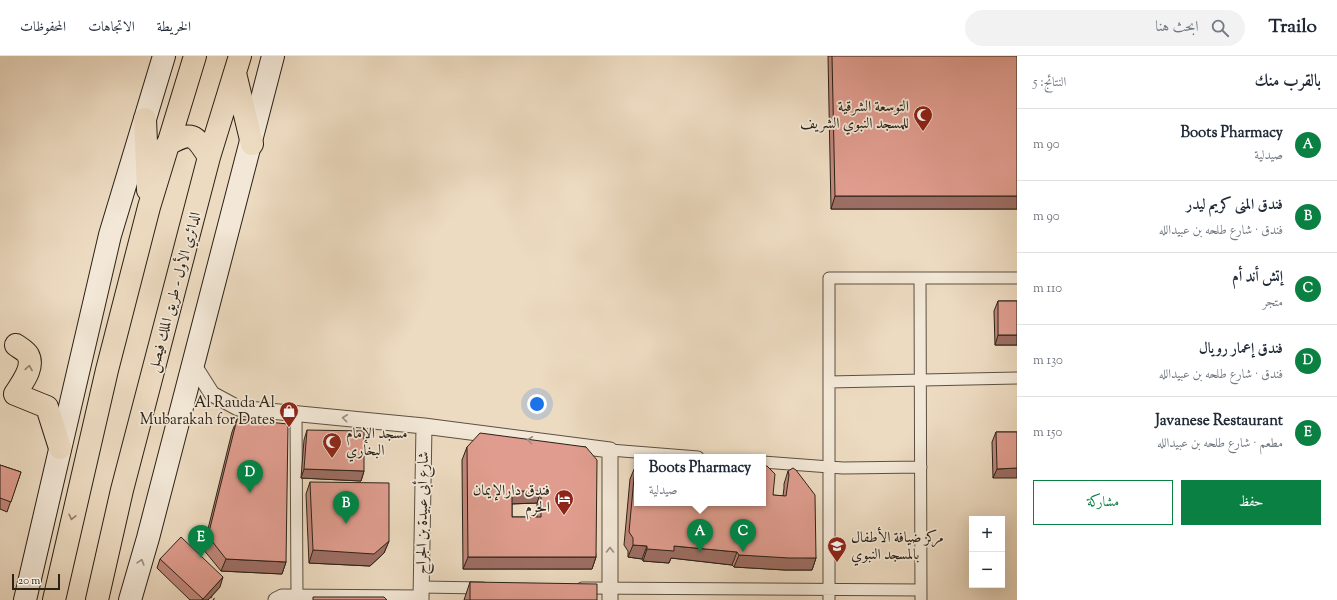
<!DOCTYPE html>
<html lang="ar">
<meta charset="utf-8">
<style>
:root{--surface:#fff;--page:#f2f2f3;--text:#1f2937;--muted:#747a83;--line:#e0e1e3;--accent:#0b8043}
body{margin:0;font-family:"Sorts Mill Goudy",Amiri,serif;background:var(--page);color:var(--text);direction:rtl}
.controls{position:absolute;right:12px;bottom:12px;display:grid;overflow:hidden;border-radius:0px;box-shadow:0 4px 16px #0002}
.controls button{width:36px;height:36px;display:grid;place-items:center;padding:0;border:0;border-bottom:1px solid var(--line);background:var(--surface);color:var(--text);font:20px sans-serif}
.scale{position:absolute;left:12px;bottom:10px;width:48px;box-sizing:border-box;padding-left:4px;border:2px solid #2a2117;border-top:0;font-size:11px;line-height:14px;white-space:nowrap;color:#2a2117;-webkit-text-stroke:3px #f3e8d7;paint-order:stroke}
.you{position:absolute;left:537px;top:348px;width:14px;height:14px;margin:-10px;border:3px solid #fff;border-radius:50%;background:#1a73e8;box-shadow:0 0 0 6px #1a73e833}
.badge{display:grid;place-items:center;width:26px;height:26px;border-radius:50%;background:var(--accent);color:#fff;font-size:13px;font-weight:700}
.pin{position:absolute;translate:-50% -33px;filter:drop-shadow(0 1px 2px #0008)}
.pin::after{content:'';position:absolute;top:21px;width:14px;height:12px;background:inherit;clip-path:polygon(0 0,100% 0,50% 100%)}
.popup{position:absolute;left:634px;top:398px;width:132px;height:52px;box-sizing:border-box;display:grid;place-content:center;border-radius:0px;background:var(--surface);filter:drop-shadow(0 1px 3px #0005);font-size:13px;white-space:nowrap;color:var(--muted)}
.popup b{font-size:15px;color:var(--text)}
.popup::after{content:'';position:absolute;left:50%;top:100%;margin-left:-8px;border:8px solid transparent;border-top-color:var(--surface)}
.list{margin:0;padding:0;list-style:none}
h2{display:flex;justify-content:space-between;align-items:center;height:52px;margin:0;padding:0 16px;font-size:17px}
h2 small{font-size:13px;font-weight:400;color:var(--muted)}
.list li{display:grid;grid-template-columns:26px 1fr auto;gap:12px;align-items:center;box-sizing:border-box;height:72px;padding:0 16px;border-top:1px solid var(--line)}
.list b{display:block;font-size:15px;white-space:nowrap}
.list p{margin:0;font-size:13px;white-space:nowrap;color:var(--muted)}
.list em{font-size:13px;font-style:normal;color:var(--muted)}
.actions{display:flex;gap:8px;padding:12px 16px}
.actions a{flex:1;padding:9px 0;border:1px solid var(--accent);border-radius:0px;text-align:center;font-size:14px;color:var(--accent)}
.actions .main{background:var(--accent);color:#fff}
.icon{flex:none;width:22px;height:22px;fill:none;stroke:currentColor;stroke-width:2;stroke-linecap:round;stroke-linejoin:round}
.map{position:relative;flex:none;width:1017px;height:544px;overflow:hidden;direction:ltr}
header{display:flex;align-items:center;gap:24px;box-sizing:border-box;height:56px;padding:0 20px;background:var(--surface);border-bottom:1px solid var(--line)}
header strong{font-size:19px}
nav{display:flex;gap:22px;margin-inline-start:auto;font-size:14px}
.search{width:280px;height:36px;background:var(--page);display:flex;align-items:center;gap:10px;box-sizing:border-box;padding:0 14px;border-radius:22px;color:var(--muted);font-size:15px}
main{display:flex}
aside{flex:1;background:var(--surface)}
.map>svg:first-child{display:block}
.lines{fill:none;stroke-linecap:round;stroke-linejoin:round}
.pedestrian-casing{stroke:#5b5042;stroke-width:13}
.minor-casing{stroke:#5b5042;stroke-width:17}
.secondary-casing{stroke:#2a2117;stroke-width:24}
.primary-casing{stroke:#2a2117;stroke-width:24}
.trunk-casing{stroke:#2a2117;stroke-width:24}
.path{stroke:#2a2117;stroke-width:2.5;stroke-dasharray:1 2;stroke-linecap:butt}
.pedestrian{stroke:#f3e8d7;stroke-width:11}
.minor{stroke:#f3e8d7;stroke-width:15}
.secondary{stroke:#f3e8d7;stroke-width:22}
.primary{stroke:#eddbc1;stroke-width:22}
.trunk{stroke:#eddbc1;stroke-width:22}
.wall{fill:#c1877b;stroke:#2a2117;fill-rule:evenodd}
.shaded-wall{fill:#9d6e64;stroke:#2a2117}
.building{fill:#e09d8f;stroke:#2a2117;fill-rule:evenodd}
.oneway{stroke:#8c7e6c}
.oneway2{stroke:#998e81}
.labels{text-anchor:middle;stroke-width:3.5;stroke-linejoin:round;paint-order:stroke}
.poi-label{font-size:15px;fill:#2a2117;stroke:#f3e8d7;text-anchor:end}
.street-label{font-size:15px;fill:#2a2117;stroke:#f3e8d7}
</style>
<header>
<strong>Trailo</strong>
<div class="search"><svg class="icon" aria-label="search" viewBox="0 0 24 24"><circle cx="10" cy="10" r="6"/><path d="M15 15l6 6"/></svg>ابحث هنا</div>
<nav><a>الخريطة</a><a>الاتجاهات</a><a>المحفوظات</a></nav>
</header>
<main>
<aside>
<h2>بالقرب منك<small>النتائج: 5</small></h2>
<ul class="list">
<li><span class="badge">A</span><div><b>Boots Pharmacy</b><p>صيدلية</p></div><em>90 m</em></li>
<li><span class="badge">B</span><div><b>فندق المنى كريم ليدر</b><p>فندق · شارع طلحه بن عبيدالله</p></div><em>90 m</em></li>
<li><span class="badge">C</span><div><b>إتش أند أم</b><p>متجر</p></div><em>110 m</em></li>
<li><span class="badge">D</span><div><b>فندق إعمار رويال</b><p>فندق · شارع طلحه بن عبيدالله</p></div><em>130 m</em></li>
<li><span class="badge">E</span><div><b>Javanese Restaurant</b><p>مطعم · شارع طلحه بن عبيدالله</p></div><em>150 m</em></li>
</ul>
<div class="actions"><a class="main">حفظ</a><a>مشاركة</a></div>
</aside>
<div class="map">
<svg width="1017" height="544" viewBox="0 0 1017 544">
<rect width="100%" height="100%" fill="#eddbc1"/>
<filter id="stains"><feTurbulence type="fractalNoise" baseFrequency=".005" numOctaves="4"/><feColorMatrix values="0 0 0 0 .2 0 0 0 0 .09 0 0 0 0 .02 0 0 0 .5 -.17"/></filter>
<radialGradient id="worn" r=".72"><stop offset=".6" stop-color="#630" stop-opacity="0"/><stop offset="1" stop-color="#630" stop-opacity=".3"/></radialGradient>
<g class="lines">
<defs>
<path id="pedestrian" d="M 920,222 L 921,544
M 829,326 L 1017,322
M 296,357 L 297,541
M 610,394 L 698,401
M 763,406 L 843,412 L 921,411
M 421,531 L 483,532
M 582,532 L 921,534
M 829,544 L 829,222 L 1017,222"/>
<path id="minor" d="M 193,308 L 212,338 L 238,352 L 424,370 L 610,394 L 610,544
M 276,544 L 282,541 L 421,542
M 421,544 L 424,370"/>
<path id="secondary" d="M 25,544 L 110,179 L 164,0
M 130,544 L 148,482 L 273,0"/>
<path id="primary" d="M 16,289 C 20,292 26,295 28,299 C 35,312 21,328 15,338 L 47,351 L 60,392"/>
<path id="trunk" d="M 235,17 L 252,88
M 145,63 L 148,134
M 167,89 C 192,74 195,79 209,101
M 54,544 L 107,314 L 149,151 L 195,0
M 97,544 L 122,434 L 209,101 L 240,0"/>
</defs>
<use href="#pedestrian" class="pedestrian-casing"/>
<use href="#minor" class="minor-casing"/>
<use href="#secondary" class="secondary-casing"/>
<use href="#primary" class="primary-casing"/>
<use href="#trunk" class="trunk-casing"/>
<path class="path" d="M 211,541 L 215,544"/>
<use href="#pedestrian" class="pedestrian"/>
<use href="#minor" class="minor"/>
<use href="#secondary" class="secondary"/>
<use href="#primary" class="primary"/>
<use href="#trunk" class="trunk"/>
</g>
<path class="wall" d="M 828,0 L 1017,0 L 1017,153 L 831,153 Z
M 998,245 L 1017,245 L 1017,289 L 995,289 L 994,255 Z
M 237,363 L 286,506 L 282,518 L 221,515 L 203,493 L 232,376 Z
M 307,374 L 364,415 L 361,425 L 301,422 L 304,384 Z
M 996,376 L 1017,376 L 993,422 L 992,386 Z
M 467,391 L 586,391 L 596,501 L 592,513 L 463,513 L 462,404 ZM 537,447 L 537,461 L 512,461 L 512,448 Z
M 0,409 L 21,416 L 7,456 L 0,453 Z
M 635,411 L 773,439 L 783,440 L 784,432 L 784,428 L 788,415 L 816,502 L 812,514 L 785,514 L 734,511 L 732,509 L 671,502 L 669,507 L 643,505 L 642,503 L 628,501 L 628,495 L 624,489 L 630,423 Z
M 310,426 L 389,485 L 384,497 L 370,510 L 309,507 L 306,438 Z
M 160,503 L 220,531 L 208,544 L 190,544 L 157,512 Z
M 470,526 L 597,544 L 464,544 Z"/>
<path class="shaded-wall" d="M 835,140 L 1017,140 L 1017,153 L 831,153 Z
M 998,279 L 1017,279 L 1017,289 L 995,289 Z
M 1017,412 L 1017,422 L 993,422 L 997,413 Z
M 304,413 L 364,415 L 361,425 L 301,422 Z
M 512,435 L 541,435 L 537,447 L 507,448 Z
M 389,485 L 384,497 L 370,510 L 309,507 L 313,494 Z
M 633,489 L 647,490 L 642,503 L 628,501 Z
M 674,490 L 737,496 L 732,509 L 671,502 L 669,507 L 643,505 L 647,493 Z
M 739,499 L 816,502 L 812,514 L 785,514 L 734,511 Z
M 468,501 L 596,501 L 592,513 L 463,513 Z
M 226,503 L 286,506 L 282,518 L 221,515 Z
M 223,521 L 220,531 L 208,544 L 202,544 Z"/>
<path class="building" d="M 832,0 L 1017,0 L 1017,140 L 835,140 Z
M 998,245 L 1017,245 L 1017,279 L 998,279 Z
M 237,363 L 288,368 L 286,506 L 226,503 L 208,480 Z
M 307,374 L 364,375 L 364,415 L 304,413 Z
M 996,376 L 1017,376 L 1017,412 L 997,413 Z
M 480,377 L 586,391 L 597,404 L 596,501 L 468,501 L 467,391 ZM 512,435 L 541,435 L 541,461 L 512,461 Z
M 0,409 L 21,416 L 11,446 L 0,442 Z
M 637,409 L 637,447 L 763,447 L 763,410 L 767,410 L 775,418 L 773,439 L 786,440 L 789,419 L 788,415 L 793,412 L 796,414 L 815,439 L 816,502 L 789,502 L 739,499 L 737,496 L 674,490 L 674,495 L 647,493 L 647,490 L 633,489 L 633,482 L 629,476 L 635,411 Z
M 310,426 L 389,427 L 389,485 L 374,498 L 313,494 Z
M 181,481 L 223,521 L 203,543 L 160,503 Z
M 470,526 L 597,528 L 597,544 L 470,544 Z
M 313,541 L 384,541 L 387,544 L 313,544 Z"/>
<defs><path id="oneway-chevron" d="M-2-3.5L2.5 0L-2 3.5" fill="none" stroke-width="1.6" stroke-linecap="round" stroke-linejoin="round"/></defs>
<g class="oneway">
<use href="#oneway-chevron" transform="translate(29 312) rotate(-81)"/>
<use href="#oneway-chevron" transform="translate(72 461) rotate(103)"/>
</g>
<g class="oneway2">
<use href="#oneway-chevron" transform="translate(345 362) rotate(-174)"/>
<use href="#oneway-chevron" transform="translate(530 384) rotate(-173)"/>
<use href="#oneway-chevron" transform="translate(610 494) rotate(-90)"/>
<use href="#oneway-chevron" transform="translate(141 506) rotate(-74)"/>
</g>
<defs>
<symbol id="mosque-pin" viewBox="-11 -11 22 30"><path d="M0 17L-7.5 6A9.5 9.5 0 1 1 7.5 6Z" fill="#8f2418" stroke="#f3e8d7"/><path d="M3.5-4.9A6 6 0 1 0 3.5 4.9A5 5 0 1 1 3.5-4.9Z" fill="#fff"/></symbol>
<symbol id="shop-pin" viewBox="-11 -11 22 30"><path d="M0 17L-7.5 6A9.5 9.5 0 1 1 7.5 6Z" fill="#8f2418" stroke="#f3e8d7"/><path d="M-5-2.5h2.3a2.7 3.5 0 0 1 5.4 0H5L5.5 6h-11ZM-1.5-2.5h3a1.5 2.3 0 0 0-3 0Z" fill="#fff"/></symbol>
<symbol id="hotel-pin" viewBox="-11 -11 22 30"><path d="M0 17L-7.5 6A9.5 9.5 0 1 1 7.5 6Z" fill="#8f2418" stroke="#f3e8d7"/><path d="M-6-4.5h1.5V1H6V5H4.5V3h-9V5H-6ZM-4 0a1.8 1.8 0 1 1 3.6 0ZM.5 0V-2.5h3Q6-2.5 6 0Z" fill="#fff"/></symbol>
<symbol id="school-pin" viewBox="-11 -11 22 30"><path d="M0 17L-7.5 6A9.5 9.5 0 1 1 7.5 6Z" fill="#8f2418" stroke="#f3e8d7"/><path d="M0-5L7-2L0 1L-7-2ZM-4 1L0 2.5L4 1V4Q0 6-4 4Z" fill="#fff"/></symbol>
</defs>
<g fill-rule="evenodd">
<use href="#mosque-pin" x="912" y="48" width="22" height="30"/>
<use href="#shop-pin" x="278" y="344" width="22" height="30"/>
<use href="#mosque-pin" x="321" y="375" width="22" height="30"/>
<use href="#hotel-pin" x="553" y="432" width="22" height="30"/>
<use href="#school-pin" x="826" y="479" width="22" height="30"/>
</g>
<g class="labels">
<g class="poi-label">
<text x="909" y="55">التوسعة الشرقية<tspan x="909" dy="17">للمسجد النبوي الشريف</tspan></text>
<text x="275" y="351">Al Rauda Al<tspan x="275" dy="17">Mubarakah for Dates</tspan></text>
<text x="346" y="382" text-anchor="start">مسجد الإمام<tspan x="346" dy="17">البخاري</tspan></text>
<text x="550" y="439">فندق دارالإيمان<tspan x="550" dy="17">الحرم</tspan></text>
<text x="851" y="486" text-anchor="start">مركز ضيافة الأطفال<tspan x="851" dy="17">بالمسجد النبوي</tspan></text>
</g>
<g class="street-label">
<text transform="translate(174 236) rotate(-75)" y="5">الدائري الأول - طريق الملك فيصل</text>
<text transform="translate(422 457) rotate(-89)" y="5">شارع أبى عبيدة بن الجراح</text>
</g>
</g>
<rect width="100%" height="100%" filter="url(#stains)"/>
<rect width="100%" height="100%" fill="url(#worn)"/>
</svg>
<div class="controls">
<button>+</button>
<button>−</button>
</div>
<div class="scale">20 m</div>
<div class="you"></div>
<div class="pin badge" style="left:700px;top:496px">A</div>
<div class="popup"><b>Boots Pharmacy</b>صيدلية</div>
<div class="pin badge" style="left:346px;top:468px">B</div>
<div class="pin badge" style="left:743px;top:496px">C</div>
<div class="pin badge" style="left:250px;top:437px">D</div>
<div class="pin badge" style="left:201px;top:502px">E</div>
</div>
</main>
